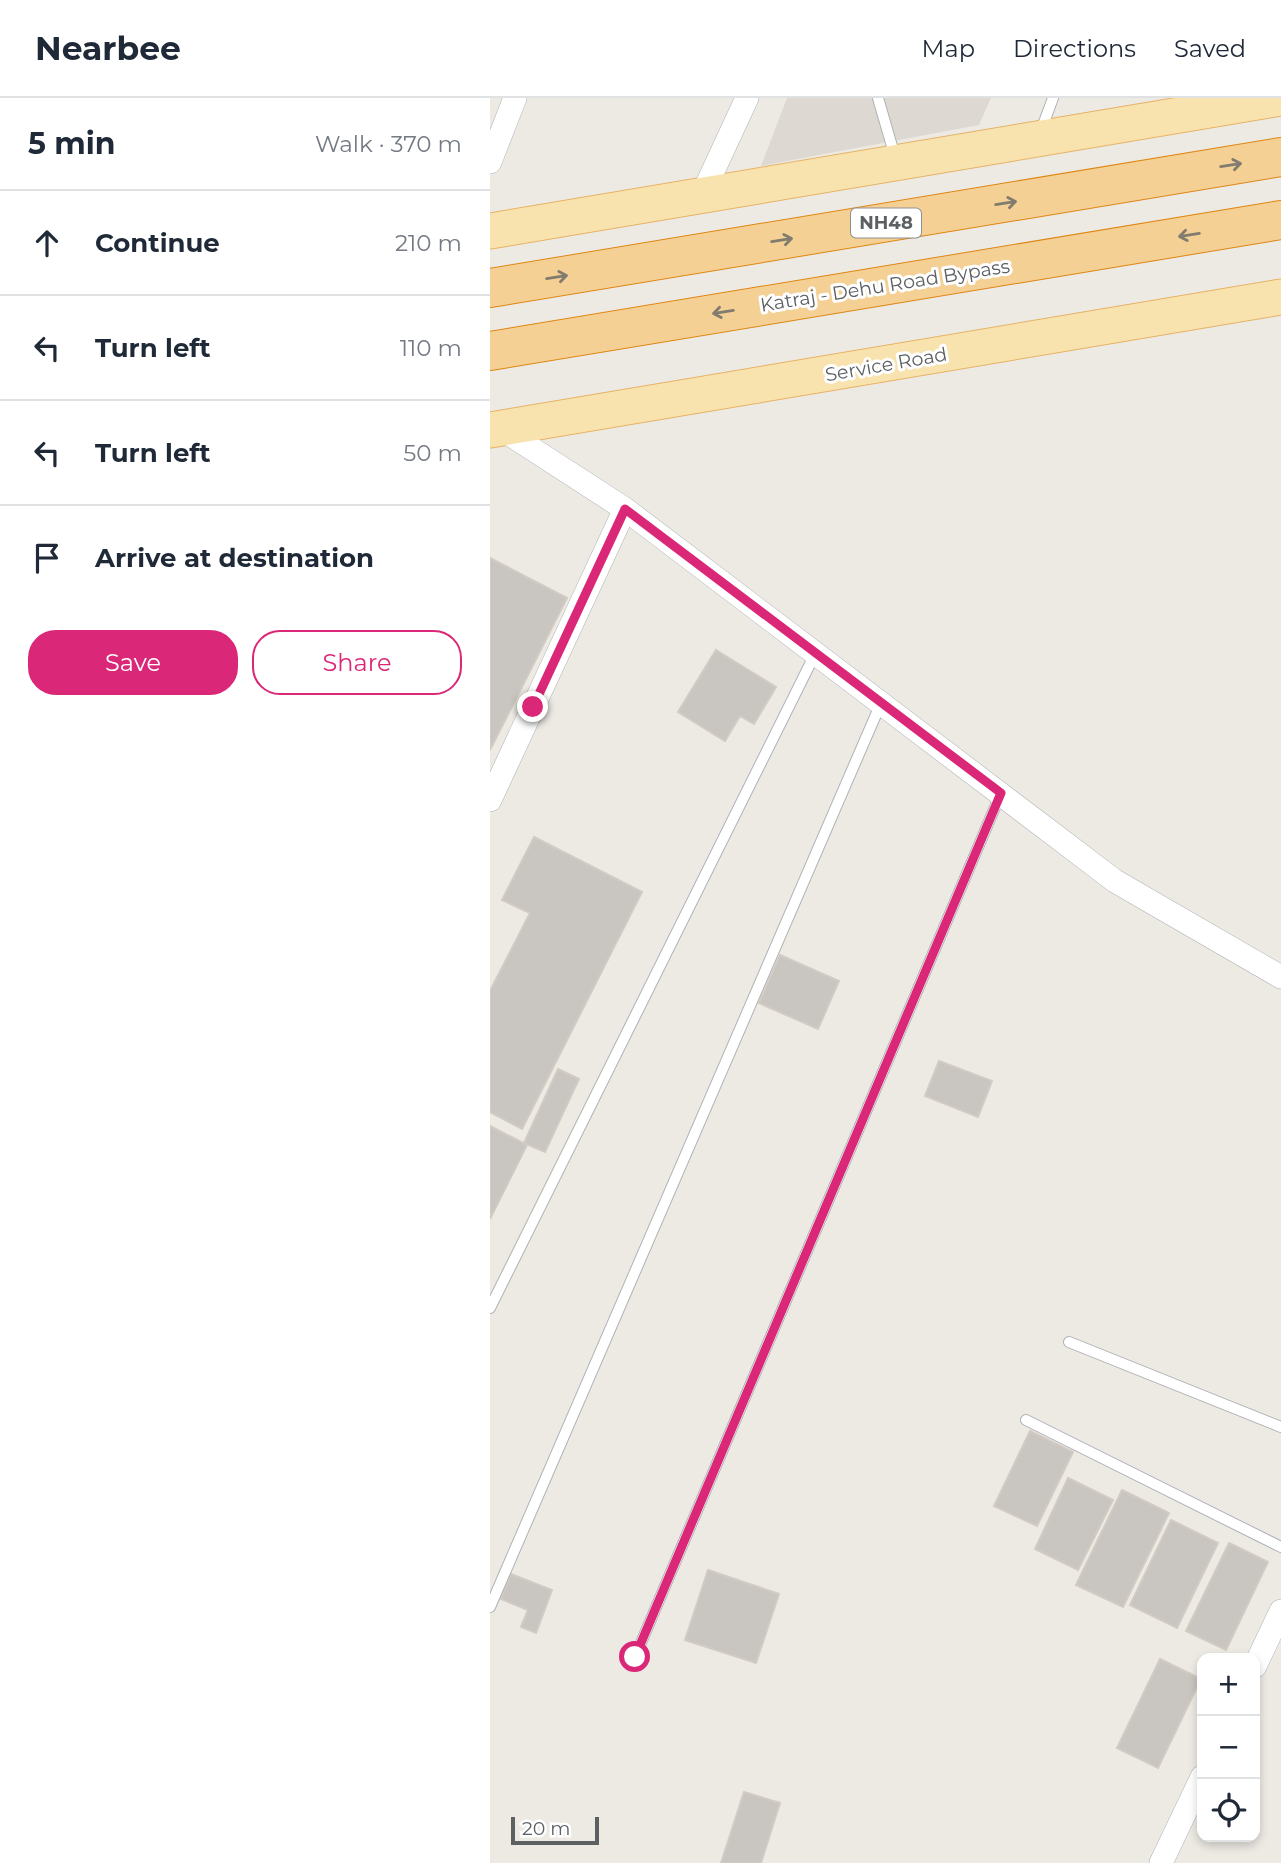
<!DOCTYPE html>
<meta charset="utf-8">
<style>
:root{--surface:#fff;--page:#f6f6f7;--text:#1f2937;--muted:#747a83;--line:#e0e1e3;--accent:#db2777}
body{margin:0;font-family:Montserrat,sans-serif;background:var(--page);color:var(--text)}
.controls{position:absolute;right:21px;bottom:21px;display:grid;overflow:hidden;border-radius:14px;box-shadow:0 4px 10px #0003}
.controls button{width:63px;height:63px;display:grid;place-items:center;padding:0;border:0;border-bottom:2px solid var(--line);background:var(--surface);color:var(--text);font:35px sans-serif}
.scale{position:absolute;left:21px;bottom:18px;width:88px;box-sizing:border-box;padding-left:7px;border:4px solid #5c6063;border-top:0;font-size:19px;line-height:24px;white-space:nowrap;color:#5c6063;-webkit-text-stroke:5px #fff;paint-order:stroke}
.stop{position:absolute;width:21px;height:21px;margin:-16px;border:5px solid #db2777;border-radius:50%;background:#fff}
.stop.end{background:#db2777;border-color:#fff;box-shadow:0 2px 7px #0008}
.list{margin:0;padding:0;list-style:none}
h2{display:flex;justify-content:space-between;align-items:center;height:91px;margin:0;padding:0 28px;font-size:30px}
h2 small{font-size:23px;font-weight:400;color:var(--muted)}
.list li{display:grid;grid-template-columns:46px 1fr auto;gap:21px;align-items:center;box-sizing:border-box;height:105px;padding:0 28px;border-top:2px solid var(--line)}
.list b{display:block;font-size:26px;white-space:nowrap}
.list em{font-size:23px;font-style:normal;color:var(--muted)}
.actions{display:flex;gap:14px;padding:21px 28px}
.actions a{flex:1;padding:16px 0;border:2px solid var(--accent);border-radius:28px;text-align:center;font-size:24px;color:var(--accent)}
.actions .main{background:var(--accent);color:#fff}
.icon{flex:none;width:38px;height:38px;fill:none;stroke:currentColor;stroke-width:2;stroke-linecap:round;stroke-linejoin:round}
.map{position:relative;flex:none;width:791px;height:1765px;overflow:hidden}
header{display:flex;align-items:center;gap:42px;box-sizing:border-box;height:98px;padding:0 35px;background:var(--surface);border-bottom:2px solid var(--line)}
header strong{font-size:33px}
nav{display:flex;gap:38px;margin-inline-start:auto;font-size:24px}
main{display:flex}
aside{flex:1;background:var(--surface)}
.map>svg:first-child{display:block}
.education{fill:#ddd9d2}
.building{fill:#c9c5c1;stroke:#d2cbc3;stroke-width:2}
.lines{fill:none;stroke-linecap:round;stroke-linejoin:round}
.lane-casing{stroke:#afb2b5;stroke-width:12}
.street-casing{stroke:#afb2b5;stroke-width:24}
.primary-casing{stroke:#e6b265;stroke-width:37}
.highway-casing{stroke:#df8613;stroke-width:40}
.lane{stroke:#fff;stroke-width:10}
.street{stroke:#fff;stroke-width:23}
.primary{stroke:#f8e3ae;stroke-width:35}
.highway{stroke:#f4d094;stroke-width:38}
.oneway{stroke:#827c6f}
.route{stroke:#db2777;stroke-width:9}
.labels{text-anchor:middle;stroke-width:6;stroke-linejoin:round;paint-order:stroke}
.shield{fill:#fff;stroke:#8d9092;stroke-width:2}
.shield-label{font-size:18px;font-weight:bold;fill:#5c6063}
.street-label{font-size:19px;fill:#5c6063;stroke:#fff}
</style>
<header>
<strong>Nearbee</strong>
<nav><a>Map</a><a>Directions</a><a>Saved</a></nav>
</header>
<main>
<aside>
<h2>5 min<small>Walk · 370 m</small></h2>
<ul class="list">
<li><svg class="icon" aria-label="ahead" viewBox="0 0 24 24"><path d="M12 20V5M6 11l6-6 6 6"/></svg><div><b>Continue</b></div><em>210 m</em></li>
<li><svg class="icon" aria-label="left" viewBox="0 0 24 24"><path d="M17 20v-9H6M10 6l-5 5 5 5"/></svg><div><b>Turn left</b></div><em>110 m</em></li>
<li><svg class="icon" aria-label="left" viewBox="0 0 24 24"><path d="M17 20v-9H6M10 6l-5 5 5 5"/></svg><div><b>Turn left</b></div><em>50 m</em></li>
<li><svg class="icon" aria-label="arrive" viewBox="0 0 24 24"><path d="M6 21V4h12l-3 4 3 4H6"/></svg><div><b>Arrive at destination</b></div></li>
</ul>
<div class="actions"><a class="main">Save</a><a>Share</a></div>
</aside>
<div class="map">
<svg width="791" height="1765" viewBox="0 0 791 1765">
<rect width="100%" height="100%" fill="#edeae4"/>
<path class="education" d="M 297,0 L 501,0 L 489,27 L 271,68 Z"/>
<path class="building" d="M 0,460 L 77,500 L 0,652 Z
M 226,552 L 286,589 L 264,626 L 250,618 L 235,643 L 188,614 Z
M 44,739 L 152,794 L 32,1031 L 0,1014 L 0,893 L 40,815 L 12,802 Z
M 290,857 L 349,883 L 328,931 L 269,905 Z
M 449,963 L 502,983 L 488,1019 L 435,998 Z
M 68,971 L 89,981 L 55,1054 L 34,1045 Z
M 0,1028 L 37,1047 L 0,1121 Z
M 540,1333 L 583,1354 L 547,1428 L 504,1408 Z
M 578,1380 L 623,1402 L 588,1472 L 545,1451 Z
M 632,1392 L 679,1415 L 633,1509 L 586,1487 Z
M 681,1422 L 728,1445 L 687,1530 L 640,1507 Z
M 739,1445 L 778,1464 L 736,1552 L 696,1533 Z
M 218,1472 L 289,1496 L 266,1565 L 195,1542 Z
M 21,1476 L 62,1492 L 46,1535 L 31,1529 L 38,1512 L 11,1501 Z
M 670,1561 L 711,1581 L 668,1670 L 627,1650 Z
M 254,1694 L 290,1705 L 271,1765 L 231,1765 Z"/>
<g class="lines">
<defs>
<path id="lane" d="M 388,0 L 406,62
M 550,35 L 563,0
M 0,1210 L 325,556
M 579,1244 L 791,1329
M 536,1322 L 791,1449
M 0,1509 L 391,605
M 145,1559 L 511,695"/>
<path id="street" d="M 0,64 L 25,0
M 212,97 L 257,0
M 10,330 L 135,411 L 625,783 L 791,879
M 0,702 L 135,411
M 765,1568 L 791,1513
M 671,1765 L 712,1679"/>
<path id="primary" d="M 0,133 L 791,0
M 0,332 L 791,199"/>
<path id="highway" d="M 0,190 L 791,59
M 0,253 L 791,122"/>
</defs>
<use href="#lane" class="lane-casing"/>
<use href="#street" class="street-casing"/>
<use href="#primary" class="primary-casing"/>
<use href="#highway" class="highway-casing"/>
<use href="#lane" class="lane"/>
<use href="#street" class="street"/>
<use href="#primary" class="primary"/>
<use href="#highway" class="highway"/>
</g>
<defs><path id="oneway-shaft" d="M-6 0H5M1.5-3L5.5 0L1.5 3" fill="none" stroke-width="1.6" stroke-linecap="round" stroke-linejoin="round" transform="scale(1.75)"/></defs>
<g class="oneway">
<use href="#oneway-shaft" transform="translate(741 67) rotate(-9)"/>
<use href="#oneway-shaft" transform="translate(516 105) rotate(-9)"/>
<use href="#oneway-shaft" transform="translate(699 137) rotate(171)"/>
<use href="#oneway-shaft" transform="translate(292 142) rotate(-9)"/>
<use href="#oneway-shaft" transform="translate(67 179) rotate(-9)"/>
<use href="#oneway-shaft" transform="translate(233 214) rotate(171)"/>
</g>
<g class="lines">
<path class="route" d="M 43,609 L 135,411 L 511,695 L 145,1559"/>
</g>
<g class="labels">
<rect class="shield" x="361" y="110.5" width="70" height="29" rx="5"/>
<g class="shield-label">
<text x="396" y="131">NH48</text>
</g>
<g class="street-label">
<text transform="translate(395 187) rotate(-9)" y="7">Katraj - Dehu Road Bypass</text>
<text transform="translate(396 266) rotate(-10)" y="7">Service Road</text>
</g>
</g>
</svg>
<div class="controls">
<button>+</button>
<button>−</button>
<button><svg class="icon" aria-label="locate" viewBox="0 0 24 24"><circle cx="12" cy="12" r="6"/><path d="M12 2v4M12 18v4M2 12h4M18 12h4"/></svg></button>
</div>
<div class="scale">20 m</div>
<div class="stop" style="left:145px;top:1559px"></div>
<div class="stop end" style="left:43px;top:609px"></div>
</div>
</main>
